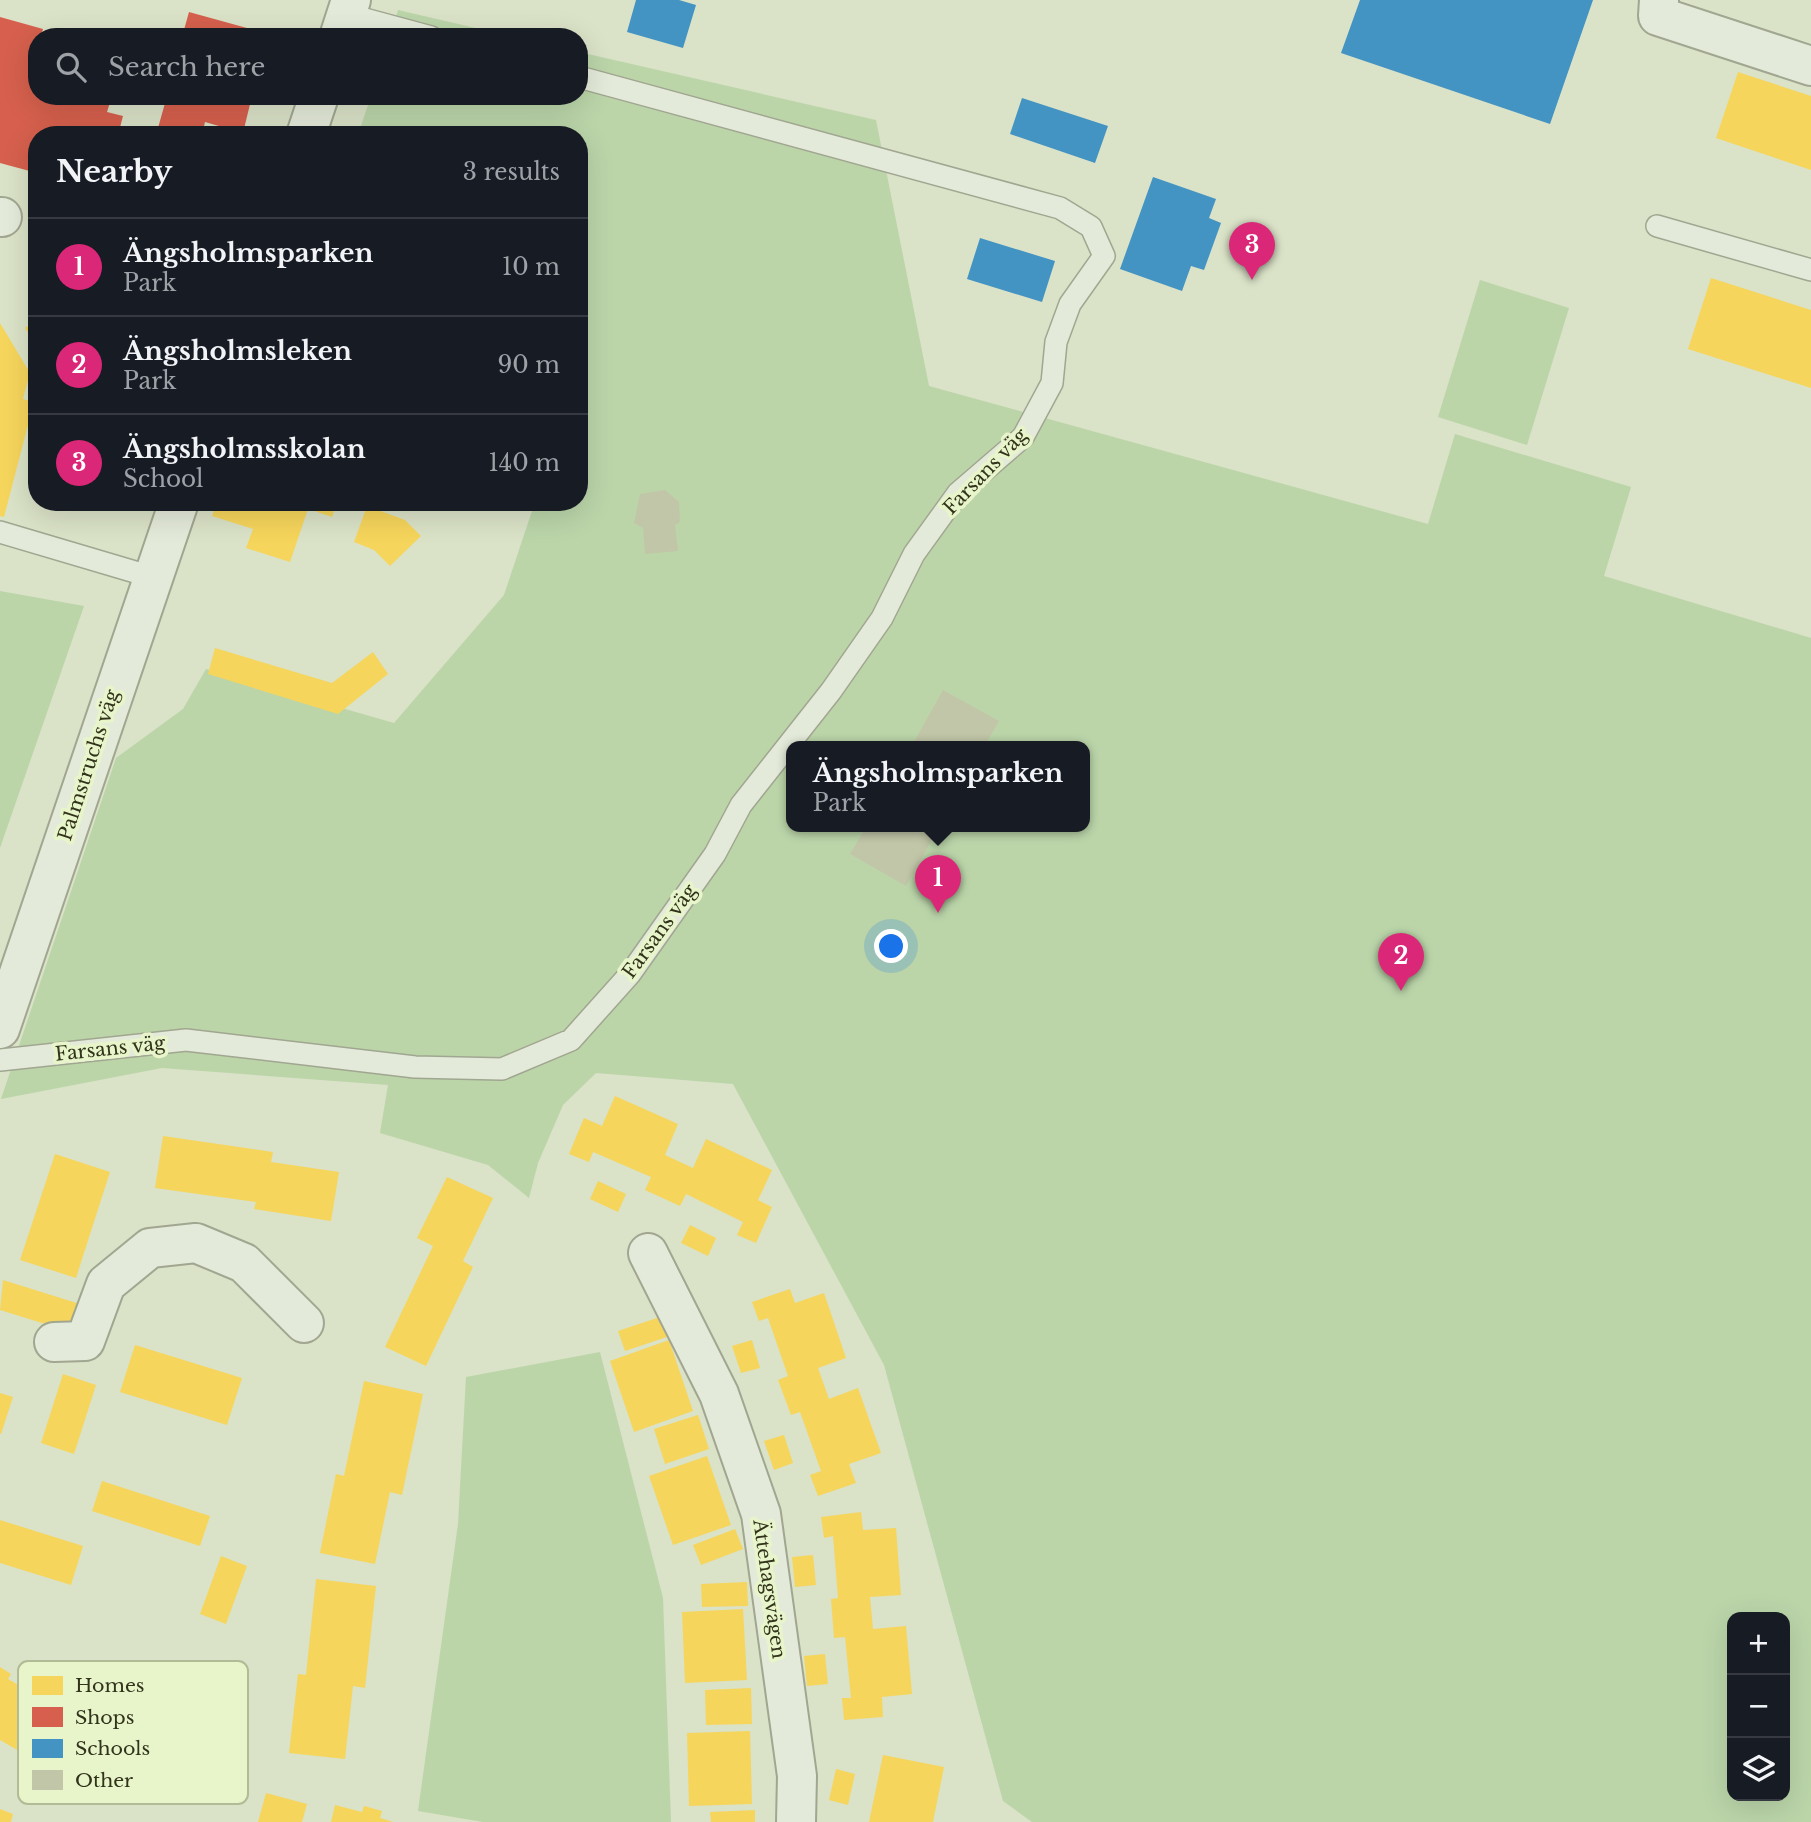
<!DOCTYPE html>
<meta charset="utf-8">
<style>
:root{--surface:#171b24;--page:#20242c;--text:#f1f3f6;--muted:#9ea1a6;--line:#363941;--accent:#db2777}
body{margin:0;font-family:"Libre Baskerville",serif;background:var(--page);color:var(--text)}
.controls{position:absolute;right:21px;bottom:21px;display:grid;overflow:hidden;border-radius:14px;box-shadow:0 7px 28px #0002}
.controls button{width:63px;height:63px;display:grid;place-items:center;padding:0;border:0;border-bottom:2px solid var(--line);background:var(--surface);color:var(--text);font:35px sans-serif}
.you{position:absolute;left:892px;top:947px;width:24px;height:24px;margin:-18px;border:5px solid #fff;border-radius:50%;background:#1a73e8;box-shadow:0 0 0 10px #1a73e833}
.badge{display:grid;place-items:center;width:46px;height:46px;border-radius:50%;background:var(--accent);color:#fff;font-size:23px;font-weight:700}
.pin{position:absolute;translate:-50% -58px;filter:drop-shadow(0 2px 4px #0008)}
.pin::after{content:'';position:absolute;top:37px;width:24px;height:21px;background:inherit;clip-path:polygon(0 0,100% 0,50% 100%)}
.popup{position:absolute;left:786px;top:741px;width:304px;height:91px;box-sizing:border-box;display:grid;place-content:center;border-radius:14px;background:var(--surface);filter:drop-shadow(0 2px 5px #0005);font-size:23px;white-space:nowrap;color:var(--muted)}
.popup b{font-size:26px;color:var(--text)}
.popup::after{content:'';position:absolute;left:50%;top:100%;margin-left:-14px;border:14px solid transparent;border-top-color:var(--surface)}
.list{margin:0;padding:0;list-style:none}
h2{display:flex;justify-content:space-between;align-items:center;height:91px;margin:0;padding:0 28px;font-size:30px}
h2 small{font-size:23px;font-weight:400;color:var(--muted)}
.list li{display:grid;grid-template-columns:46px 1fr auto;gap:21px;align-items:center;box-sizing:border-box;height:98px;padding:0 28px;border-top:2px solid var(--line)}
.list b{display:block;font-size:26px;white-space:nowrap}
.list p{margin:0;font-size:23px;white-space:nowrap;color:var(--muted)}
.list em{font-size:23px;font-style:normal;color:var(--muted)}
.icon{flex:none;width:38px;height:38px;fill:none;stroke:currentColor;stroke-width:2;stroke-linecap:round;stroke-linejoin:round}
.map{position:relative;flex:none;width:1811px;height:1822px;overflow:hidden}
.search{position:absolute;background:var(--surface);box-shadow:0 7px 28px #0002;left:28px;top:28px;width:560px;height:77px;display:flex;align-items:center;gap:18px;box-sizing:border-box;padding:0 24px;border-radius:28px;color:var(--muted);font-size:26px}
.panel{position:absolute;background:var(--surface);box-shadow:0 7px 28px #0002;left:28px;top:126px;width:560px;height:385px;border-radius:28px}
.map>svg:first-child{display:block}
.green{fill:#bbd5a9;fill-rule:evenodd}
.homes{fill:#f6d55c}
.shops{fill:#d6604d}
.schools{fill:#4393c3}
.building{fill:#c2c6a8}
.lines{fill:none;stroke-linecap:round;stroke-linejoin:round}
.lane-casing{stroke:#a1a691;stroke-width:24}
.street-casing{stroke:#a1a691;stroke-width:42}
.lane{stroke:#e4ead9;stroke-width:21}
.street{stroke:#e4ead9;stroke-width:38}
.labels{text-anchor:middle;stroke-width:7;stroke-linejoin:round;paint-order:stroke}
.street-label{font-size:19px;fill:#31331b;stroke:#e8f5cb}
.key{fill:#e8f5cb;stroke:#b1bb96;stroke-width:2}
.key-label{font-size:19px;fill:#31331b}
</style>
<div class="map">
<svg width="1811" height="1822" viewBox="0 0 1811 1822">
<rect width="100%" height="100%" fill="#dae2c7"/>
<path class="green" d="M 398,10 L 514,37 L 390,37 Z
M 579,52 L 876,120 L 929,386 L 1428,524 L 1455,434 L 1631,487 L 1604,576 L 1811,638 L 1811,1822 L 1032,1822 L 1003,1801 L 884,1365 L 733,1084 L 596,1073 L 563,1105 L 538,1163 L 529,1198 L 488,1165 L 380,1133 L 388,1085 L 162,1068 L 1,1099 L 116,758 L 183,709 L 206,669 L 394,723 L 504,595 L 535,502 L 579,502 L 579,135 L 358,135 L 371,96 L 579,96 ZM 791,747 L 1085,747 L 1085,827 L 791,827 ZM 1732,1617 L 1785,1617 L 1785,1796 L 1732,1796 Z
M 1480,280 L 1569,308 L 1527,445 L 1438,417 Z
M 0,591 L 84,606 L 0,848 Z
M 600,1352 L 663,1598 L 671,1822 L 483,1822 L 418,1811 L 458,1524 L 466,1377 Z"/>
<path class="homes" d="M 1738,72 L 1811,96 L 1811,170 L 1716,138 Z
M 1711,278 L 1811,310 L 1811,388 L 1688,349 Z
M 37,320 L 37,337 L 33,340 L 25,328 Z
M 0,323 L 30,373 L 23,399 L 34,402 L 4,517 L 0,516 Z
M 217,502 L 337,502 L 332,517 L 308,509 L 290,562 L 246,548 L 253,529 L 212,516 Z
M 367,506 L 405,520 L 421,536 L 390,566 L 374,550 L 354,542 Z
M 215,648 L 332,683 L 373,652 L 388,674 L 338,714 L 208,674 Z
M 615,1096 L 678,1124 L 665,1155 L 693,1168 L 706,1139 L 772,1170 L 758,1200 L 772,1207 L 756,1243 L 737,1235 L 743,1222 L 686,1194 L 680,1206 L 645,1190 L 651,1177 L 593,1152 L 589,1162 L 569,1154 L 584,1118 L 602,1126 Z
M 163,1136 L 273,1152 L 271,1162 L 339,1172 L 331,1221 L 254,1209 L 256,1202 L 155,1188 Z
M 55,1154 L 110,1172 L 76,1278 L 20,1260 Z
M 447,1177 L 493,1198 L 463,1261 L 473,1267 L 426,1366 L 385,1347 L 433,1246 L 417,1238 Z
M 598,1181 L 626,1194 L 618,1212 L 590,1199 Z
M 690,1225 L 716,1238 L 708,1256 L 681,1243 Z
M 3,1280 L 83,1305 L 74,1333 L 0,1310 Z
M 790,1289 L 795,1303 L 824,1293 L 846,1358 L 818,1368 L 829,1399 L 858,1388 L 881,1453 L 849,1464 L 856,1483 L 818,1496 L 810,1475 L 821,1471 L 800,1412 L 791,1415 L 778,1380 L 788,1376 L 768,1318 L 759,1321 L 752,1302 Z
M 663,1316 L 670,1336 L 625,1351 L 618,1331 Z
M 669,1340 L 693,1411 L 634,1432 L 610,1361 Z
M 752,1340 L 760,1368 L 741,1373 L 732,1346 Z
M 135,1345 L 242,1378 L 227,1425 L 120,1392 Z
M 63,1374 L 96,1385 L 74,1454 L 41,1443 Z
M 364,1381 L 423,1394 L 402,1495 L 390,1492 L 375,1564 L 320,1553 L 336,1474 L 344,1476 Z
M 0,1393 L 13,1397 L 1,1434 L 0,1434 Z
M 698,1415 L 709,1449 L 665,1464 L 654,1429 Z
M 784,1435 L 793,1463 L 774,1470 L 764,1441 Z
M 707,1456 L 731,1525 L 673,1545 L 649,1476 Z
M 102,1481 L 210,1516 L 200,1546 L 92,1511 Z
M 861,1512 L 863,1530 L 896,1528 L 901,1595 L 870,1597 L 873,1629 L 906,1626 L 912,1694 L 882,1697 L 883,1717 L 844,1720 L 842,1698 L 851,1698 L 845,1637 L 834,1638 L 831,1599 L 838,1598 L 833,1536 L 824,1538 L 821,1517 Z
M 0,1520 L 83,1546 L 71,1585 L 0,1563 Z
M 735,1529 L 743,1549 L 701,1565 L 693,1545 Z
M 813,1555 L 816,1585 L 795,1587 L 792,1557 Z
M 221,1556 L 247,1566 L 226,1624 L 200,1614 Z
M 316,1579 L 376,1586 L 365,1688 L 353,1686 L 345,1759 L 289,1753 L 298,1674 L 306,1675 Z
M 747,1582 L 748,1606 L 702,1607 L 701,1584 Z
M 743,1609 L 747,1680 L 685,1683 L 682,1612 Z
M 825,1654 L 828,1684 L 807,1686 L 804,1656 Z
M 0,1667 L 11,1674 L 8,1679 L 67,1713 L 38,1762 L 0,1740 Z
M 751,1688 L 752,1724 L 706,1725 L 705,1690 Z
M 103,1695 L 215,1705 L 210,1761 L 98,1751 Z
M 750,1731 L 752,1804 L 689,1806 L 687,1733 Z
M 883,1755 L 944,1767 L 933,1822 L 869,1822 Z
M 836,1769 L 855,1774 L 848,1805 L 829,1800 Z
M 266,1793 L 307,1804 L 302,1822 L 258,1822 Z
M 335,1805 L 362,1812 L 364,1806 L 382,1811 L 380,1818 L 393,1822 L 331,1822 Z
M 0,1809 L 13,1814 L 11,1822 L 0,1822 Z
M 755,1810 L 755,1822 L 711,1822 L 710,1812 Z"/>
<path class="shops" d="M 189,12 L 269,34 L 268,37 L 182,37 Z
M 0,17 L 43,29 L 41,37 L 37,37 L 37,96 L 112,96 L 107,112 L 123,116 L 118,135 L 37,135 L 37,173 L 0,163 Z
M 167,96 L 252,96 L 243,133 L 205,122 L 202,135 L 156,135 Z"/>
<path class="schools" d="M 636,0 L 679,0 L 696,5 L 683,48 L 627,32 Z
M 1360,0 L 1593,0 L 1550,124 L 1341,53 Z
M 1022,98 L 1108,126 L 1095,163 L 1010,134 Z
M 1153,177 L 1216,199 L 1209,218 L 1221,223 L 1204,270 L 1191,266 L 1182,291 L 1120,269 Z
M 980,238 L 1055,261 L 1042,302 L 967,279 Z"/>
<path class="building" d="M 665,490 L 679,502 L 680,522 L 675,525 L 678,551 L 645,554 L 643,528 L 634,523 L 640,494 Z
M 943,690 L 999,721 L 984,747 L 911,747 Z
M 866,827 L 939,827 L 906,886 L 850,854 Z"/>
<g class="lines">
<defs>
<path id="lane" d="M 346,14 L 431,37
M 1657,226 L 1811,270
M 0,532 L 152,577
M 0,1060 L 186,1040 L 415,1067 L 502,1069 L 571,1040 L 630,974 L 715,854 L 741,805 L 831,691 L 882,618 L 914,554 L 958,493 L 1023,437 L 1052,383 L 1056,342 L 1070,304 L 1104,256 L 1091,227 L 1060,208 L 579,77"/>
<path id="street" d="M 1659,0 L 1658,16 L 1811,66
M 339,37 L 351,0
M 306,135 L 319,96
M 0,217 L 2,217
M 0,1029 L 179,502
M 648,1253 L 719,1394 L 761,1514 L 797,1776 L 796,1822
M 54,1342 L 85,1341 L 106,1284 L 150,1248 L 196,1243 L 244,1263 L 304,1323"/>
</defs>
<use href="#lane" class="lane-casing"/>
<use href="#street" class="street-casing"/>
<use href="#lane" class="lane"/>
<use href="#street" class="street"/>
</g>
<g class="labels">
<g class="street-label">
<text transform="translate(985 471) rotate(-46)" y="7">Farsans väg</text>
<text transform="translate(88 765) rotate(-72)" y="7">Palmstruchs väg</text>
<text transform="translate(659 931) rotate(-54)" y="7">Farsans väg</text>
<text transform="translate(110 1048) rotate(-6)" y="7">Farsans väg</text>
<text transform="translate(770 1589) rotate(82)" y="7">Ättehagsvägen</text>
</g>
</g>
<rect x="18" y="1661" width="230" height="143" rx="10" class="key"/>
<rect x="32" y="1676" width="31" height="19" fill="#f6d55c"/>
<rect x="32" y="1707" width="31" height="20" fill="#d6604d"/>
<rect x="32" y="1739" width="31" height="19" fill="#4393c3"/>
<rect x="32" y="1770" width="31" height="20" fill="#c2c6a8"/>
<g class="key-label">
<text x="75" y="1692">Homes</text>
<text x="75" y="1724">Shops</text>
<text x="75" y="1755">Schools</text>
<text x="75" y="1787">Other</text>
</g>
</svg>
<div class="controls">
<button>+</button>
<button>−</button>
<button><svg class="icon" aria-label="layers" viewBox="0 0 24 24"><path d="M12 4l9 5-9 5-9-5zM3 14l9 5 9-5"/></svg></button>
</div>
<div class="you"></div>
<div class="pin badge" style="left:938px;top:913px">1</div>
<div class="popup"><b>Ängsholmsparken</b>Park</div>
<div class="pin badge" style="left:1401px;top:991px">2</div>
<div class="pin badge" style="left:1252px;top:280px">3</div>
<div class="search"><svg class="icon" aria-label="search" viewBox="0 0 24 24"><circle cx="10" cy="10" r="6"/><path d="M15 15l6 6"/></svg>Search here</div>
<section class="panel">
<h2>Nearby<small>3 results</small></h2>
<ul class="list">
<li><span class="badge">1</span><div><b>Ängsholmsparken</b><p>Park</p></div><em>10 m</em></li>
<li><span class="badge">2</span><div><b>Ängsholmsleken</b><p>Park</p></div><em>90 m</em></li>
<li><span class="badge">3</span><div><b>Ängsholmsskolan</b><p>School</p></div><em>140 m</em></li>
</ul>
</section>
</div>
